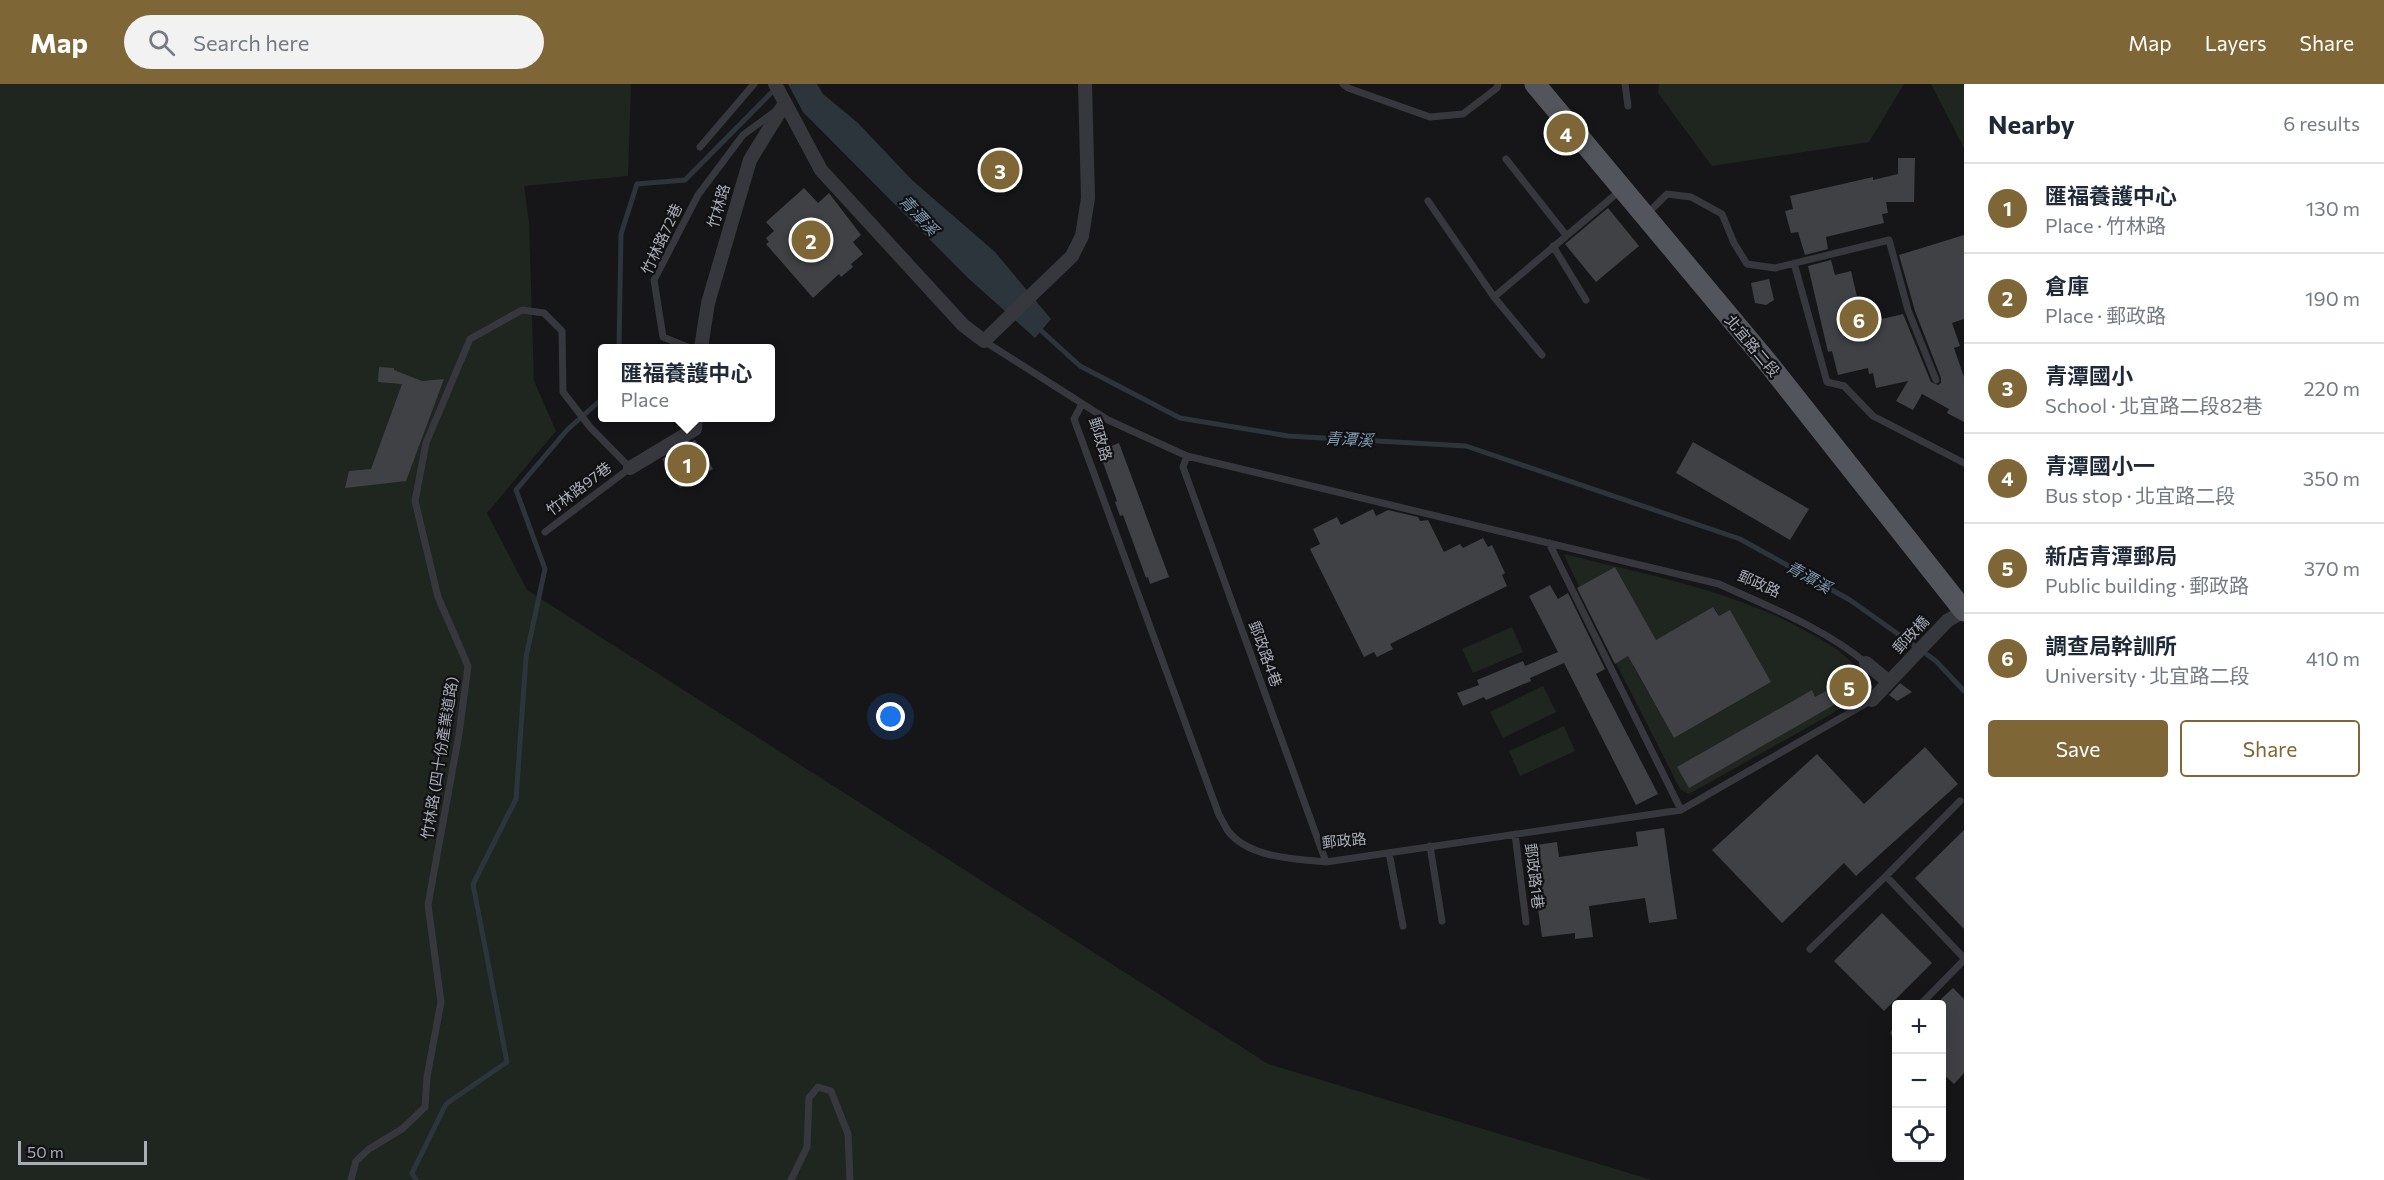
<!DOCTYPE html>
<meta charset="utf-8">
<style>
:root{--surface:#fff;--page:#f2f2f3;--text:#1f2937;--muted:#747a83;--line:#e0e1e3;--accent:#7e6636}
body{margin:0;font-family:Commissioner,"Noto Sans TC",sans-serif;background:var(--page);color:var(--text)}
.controls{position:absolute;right:18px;bottom:18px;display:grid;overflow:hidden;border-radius:6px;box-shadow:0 6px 24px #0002}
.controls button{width:54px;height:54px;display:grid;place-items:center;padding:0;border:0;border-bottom:2px solid var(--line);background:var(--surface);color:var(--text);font:30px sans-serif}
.scale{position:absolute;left:18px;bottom:15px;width:129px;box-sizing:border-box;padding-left:6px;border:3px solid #a8adb8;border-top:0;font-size:16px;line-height:21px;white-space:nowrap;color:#a8adb8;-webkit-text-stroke:4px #111113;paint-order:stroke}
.you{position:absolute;left:891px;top:633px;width:21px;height:21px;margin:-15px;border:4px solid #fff;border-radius:50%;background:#1a73e8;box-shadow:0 0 0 9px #1a73e833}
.badge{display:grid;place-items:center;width:39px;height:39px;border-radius:50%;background:var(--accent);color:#fff;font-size:20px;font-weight:700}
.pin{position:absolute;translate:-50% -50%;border:3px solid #fff;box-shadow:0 2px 6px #0006}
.popup{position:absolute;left:598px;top:260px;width:177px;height:78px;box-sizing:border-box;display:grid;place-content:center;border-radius:6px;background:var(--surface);filter:drop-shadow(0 2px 4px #0005);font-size:20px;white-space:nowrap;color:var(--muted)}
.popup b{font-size:22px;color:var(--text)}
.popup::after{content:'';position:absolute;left:50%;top:100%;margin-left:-12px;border:12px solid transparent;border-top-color:var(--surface)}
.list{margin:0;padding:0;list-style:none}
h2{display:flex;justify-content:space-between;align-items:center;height:78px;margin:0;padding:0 24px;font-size:26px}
h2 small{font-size:20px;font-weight:400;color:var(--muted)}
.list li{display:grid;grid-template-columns:39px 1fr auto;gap:18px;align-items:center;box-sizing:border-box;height:90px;padding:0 24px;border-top:2px solid var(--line)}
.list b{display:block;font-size:22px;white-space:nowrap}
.list p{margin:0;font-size:20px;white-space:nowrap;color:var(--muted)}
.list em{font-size:20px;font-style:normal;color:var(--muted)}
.actions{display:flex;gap:12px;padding:18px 24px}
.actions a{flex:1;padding:14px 0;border:2px solid var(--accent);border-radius:6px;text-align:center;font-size:21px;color:var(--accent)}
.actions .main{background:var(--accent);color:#fff}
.icon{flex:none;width:33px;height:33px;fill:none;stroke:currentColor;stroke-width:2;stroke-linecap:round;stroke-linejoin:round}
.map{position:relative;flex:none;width:1964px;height:1096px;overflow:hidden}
header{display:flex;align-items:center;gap:36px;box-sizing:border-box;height:84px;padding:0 30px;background:var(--accent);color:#fff}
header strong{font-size:28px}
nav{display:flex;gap:33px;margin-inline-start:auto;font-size:21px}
.search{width:420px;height:54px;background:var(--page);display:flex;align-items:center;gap:15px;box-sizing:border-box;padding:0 21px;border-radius:33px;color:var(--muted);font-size:22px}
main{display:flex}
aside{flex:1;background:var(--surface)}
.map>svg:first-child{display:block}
.green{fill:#1e261f}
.water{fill:#2c353c}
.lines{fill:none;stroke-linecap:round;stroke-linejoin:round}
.stream{stroke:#2c353c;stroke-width:5}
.building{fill:#404145}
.service{stroke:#37383d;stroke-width:7}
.minor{stroke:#37383d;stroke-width:14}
.primary{stroke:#53555c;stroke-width:21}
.labels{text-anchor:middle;stroke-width:4.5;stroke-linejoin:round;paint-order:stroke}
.street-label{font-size:15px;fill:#a8adb8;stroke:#111113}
.water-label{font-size:16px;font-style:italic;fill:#7f9bb3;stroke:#111113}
</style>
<header>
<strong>Map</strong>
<div class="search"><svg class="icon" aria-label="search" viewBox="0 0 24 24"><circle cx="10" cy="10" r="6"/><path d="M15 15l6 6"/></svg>Search here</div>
<nav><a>Map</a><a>Layers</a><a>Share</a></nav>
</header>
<main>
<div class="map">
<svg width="1964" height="1096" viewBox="0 0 1964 1096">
<rect width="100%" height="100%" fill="#161618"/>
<path class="green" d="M 0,0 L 631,0 L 628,92 L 524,102 L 529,138 L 534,297 L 556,347 L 487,429 L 527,506 L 1268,980 L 1652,1096 L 0,1096 Z
M 1659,0 L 1904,0 L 1869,58 L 1712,82 L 1658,9 Z
M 1931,0 L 1964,0 L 1964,64 Z
M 1564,470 C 1647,491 1735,506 1811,550 C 1831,561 1847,570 1860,589 L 1835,602 L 1843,616 L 1866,601 L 1865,611 L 1689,710 L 1680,705 L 1616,579 L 1629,571 L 1642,576 L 1633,582 L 1674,654 L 1733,620 L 1728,611 L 1733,595 L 1744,614 L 1771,598 L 1714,524 L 1656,556 L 1615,483 L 1579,503 Z
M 1512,543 L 1523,568 L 1473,589 L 1462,565 Z
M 1543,602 L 1556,628 L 1503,654 L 1490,628 Z
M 1564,642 L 1575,667 L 1520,692 L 1509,667 Z"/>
<path class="water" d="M 788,0 L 817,0 L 823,10 L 858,39 L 912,96 L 995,168 L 1051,235 L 1035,254 L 968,194 L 803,28 Z"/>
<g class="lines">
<path class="stream" d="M 1036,242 L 1080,282 L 1180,334 L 1288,352 L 1466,362 L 1740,455 L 1850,516 L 1936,577 L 1964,607
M 619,264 L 621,150 L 637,100 L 685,96 L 777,3
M 416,1096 L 412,1089 L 446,1020 L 507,978 L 473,800 L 516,715 L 526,573 L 545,485 L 516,406 L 567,346 L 603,314"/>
</g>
<path class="building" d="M 1898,74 L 1915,74 L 1914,118 L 1886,118 L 1888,129 L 1882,130 L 1884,139 L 1826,153 L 1828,165 L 1805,171 L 1798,148 L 1791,149 L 1785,127 L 1793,125 L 1790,112 L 1873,93 L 1873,96 L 1898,90 Z
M 804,104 L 818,119 L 829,109 L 861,151 L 853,158 L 863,170 L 851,180 L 853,183 L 841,193 L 839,190 L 813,214 L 766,160 L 769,158 L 766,154 L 774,147 L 766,138 Z
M 1608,124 L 1639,162 L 1596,198 L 1565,160 Z
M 1964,151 L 1964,235 L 1952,239 L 1960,262 L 1954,264 L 1964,293 L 1964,338 L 1947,329 L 1949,325 L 1922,310 L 1913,326 L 1896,317 L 1908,297 L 1876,304 L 1873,289 L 1869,290 L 1868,284 L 1838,291 L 1832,267 L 1828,268 L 1808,182 L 1831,176 L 1835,191 L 1851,187 L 1862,234 L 1881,230 L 1882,235 L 1903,230 L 1931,298 L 1938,301 L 1941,299 L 1941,294 L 1915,227 L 1899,171 Z
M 1769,195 L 1774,216 L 1766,221 L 1755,219 L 1751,199 Z
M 379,283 L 394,284 L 394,286 L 422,297 L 444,295 L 406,397 L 345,404 L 349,387 L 371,385 L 402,300 L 378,298 Z
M 695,356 L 713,385 L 680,404 L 662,375 Z
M 1693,358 L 1809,425 L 1790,456 L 1676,389 Z
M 1119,359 L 1169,493 L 1150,500 L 1148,493 L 1146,494 L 1123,431 L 1120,432 L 1115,418 L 1117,417 L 1101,373 L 1104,373 L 1101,366 Z
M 1373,425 L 1376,432 L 1388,426 L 1418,433 L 1420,437 L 1428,436 L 1444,468 L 1460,460 L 1463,464 L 1483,454 L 1488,463 L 1492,461 L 1505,489 L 1502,491 L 1507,502 L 1390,560 L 1393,565 L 1377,573 L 1374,568 L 1364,573 L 1310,465 L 1320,460 L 1313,445 L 1337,433 L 1341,441 Z
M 1615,483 L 1656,556 L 1713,523 L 1719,532 L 1730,526 L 1771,598 L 1674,654 L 1628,572 L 1615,580 L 1577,504 Z
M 1550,501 L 1558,515 L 1568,509 L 1605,585 L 1596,590 L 1658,710 L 1636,721 L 1564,579 L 1530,594 L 1531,597 L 1486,616 L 1484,613 L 1463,622 L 1457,609 L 1479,601 L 1477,596 L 1523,577 L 1525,582 L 1558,568 L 1529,512 Z
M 1860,589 L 1867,602 L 1689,704 L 1677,683 L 1812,606 L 1815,613 Z
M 1900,599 L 1912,608 L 1897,617 L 1889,611 Z
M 1925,663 L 1958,700 L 1856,792 L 1844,779 L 1782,839 L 1712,766 L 1817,670 L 1864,720 Z
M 1664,744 L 1677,835 L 1649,839 L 1645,814 L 1589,822 L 1593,853 L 1575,855 L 1575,849 L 1542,853 L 1529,762 L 1557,758 L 1559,773 L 1594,768 L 1638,762 L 1636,748 Z
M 1964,746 L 1964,845 L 1915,794 Z
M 1882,829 L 1932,879 L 1884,927 L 1834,877 Z
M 1953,904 L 1964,915 L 1964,989 L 1954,1000 L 1941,988 L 1941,915 Z"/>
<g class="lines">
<path class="service" d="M 1343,0 L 1348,4 L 1430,33 L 1463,30 L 1497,4 L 1498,0
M 1625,0 L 1628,22
M 700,63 L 754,0
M 1506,75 L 1566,151
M 1428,117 L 1494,213 L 1622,105
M 1648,129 L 1667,110 L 1691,113 L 1722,130 L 1734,159 L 1747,180 L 1775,184 L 1889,156 L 1908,226 L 1936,296
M 1553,162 L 1586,216
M 1794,179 L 1827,298 L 1844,302 L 1873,332 L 1964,379
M 1494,213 L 1542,271
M 984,257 L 1108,336 L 1187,372 L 1719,500 C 1769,523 1824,544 1866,579
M 690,264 L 663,253 L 654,196 L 698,111 L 743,51 L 777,26
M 1082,320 L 1074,335 L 1219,731 C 1222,736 1225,742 1228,747 C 1249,774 1295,775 1326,778 L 1681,726 L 1872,616
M 1187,372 L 1183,383 L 1326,778
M 1549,459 L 1681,726
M 1515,750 L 1526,838
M 1430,762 L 1442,837
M 1389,769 L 1403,842
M 1886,792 L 1960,717
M 1810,865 L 1886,792 L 1964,874
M 1921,920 L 1964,876
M 1894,949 L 1896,946
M 351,1096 L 356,1077 L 369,1065 L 402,1045 L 425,1023 L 427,993 L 441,918 L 428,821 L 459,650 L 468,582 L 438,513 L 415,417 L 426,359 L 470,255 L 522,226 L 544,229 L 562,247 L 563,308 L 590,343 L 630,384 L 545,448
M 791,1096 L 807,1063 L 809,1014 L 818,1003 L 831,1007 L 848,1050 L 850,1096"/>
<path class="minor" d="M 775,0 L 821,86 L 963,241 L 984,257 L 1072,172 L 1082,152 L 1088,114 L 1085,0
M 701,264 L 708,219 L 750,76 L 785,19
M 630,384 L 695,345 L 696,334
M 1866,579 L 1889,598
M 1872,616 L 1947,537 L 1964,527"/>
<path class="primary" d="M 1535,0 L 1768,279 L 1964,527"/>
</g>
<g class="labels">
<g class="street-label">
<text transform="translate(719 122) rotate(-74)" y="5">竹林路</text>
<text transform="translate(662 155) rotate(-65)" y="5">竹林路72巷</text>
<text transform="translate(1752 262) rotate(50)" y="5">北宜路二段</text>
<text transform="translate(1100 355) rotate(73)" y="5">郵政路</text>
<text transform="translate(579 405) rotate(-37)" y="5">竹林路97巷</text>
<text transform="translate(1759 500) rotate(24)" y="5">郵政路</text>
<text transform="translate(1911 551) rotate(-47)" y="5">郵政橋</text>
<text transform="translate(1265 570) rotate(70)" y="5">郵政路4巷</text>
<text transform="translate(440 674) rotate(-81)" y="5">竹林路 (四十份產業道路)</text>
<text transform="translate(1344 757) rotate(-6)" y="5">郵政路</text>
<text transform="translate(1534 792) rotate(83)" y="5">郵政路1巷</text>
</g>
<g class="water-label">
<text transform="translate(919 131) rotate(47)" y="6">青潭溪</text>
<text transform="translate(1349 355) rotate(3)" y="6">青潭溪</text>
<text transform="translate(1809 493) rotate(29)" y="6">青潭溪</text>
</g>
</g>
</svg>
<div class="controls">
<button>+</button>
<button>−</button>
<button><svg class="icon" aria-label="locate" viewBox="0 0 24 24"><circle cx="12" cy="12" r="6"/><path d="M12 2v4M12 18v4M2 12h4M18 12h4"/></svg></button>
</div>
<div class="scale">50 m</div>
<div class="you"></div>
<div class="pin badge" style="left:687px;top:380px">1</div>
<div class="popup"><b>匯福養護中心</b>Place</div>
<div class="pin badge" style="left:811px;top:156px">2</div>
<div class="pin badge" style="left:1000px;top:86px">3</div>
<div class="pin badge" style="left:1566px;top:49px">4</div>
<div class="pin badge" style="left:1849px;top:603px">5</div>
<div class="pin badge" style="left:1859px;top:235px">6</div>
</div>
<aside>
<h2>Nearby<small>6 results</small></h2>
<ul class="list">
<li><span class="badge">1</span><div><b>匯福養護中心</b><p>Place · 竹林路</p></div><em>130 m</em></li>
<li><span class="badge">2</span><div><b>倉庫</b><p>Place · 郵政路</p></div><em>190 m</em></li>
<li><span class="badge">3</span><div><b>青潭國小</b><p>School · 北宜路二段82巷</p></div><em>220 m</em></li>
<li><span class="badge">4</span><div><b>青潭國小一</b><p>Bus stop · 北宜路二段</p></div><em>350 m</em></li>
<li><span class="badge">5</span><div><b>新店青潭郵局</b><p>Public building · 郵政路</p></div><em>370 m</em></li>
<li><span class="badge">6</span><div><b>調查局幹訓所</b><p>University · 北宜路二段</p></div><em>410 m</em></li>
</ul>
<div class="actions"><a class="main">Save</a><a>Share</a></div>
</aside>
</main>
